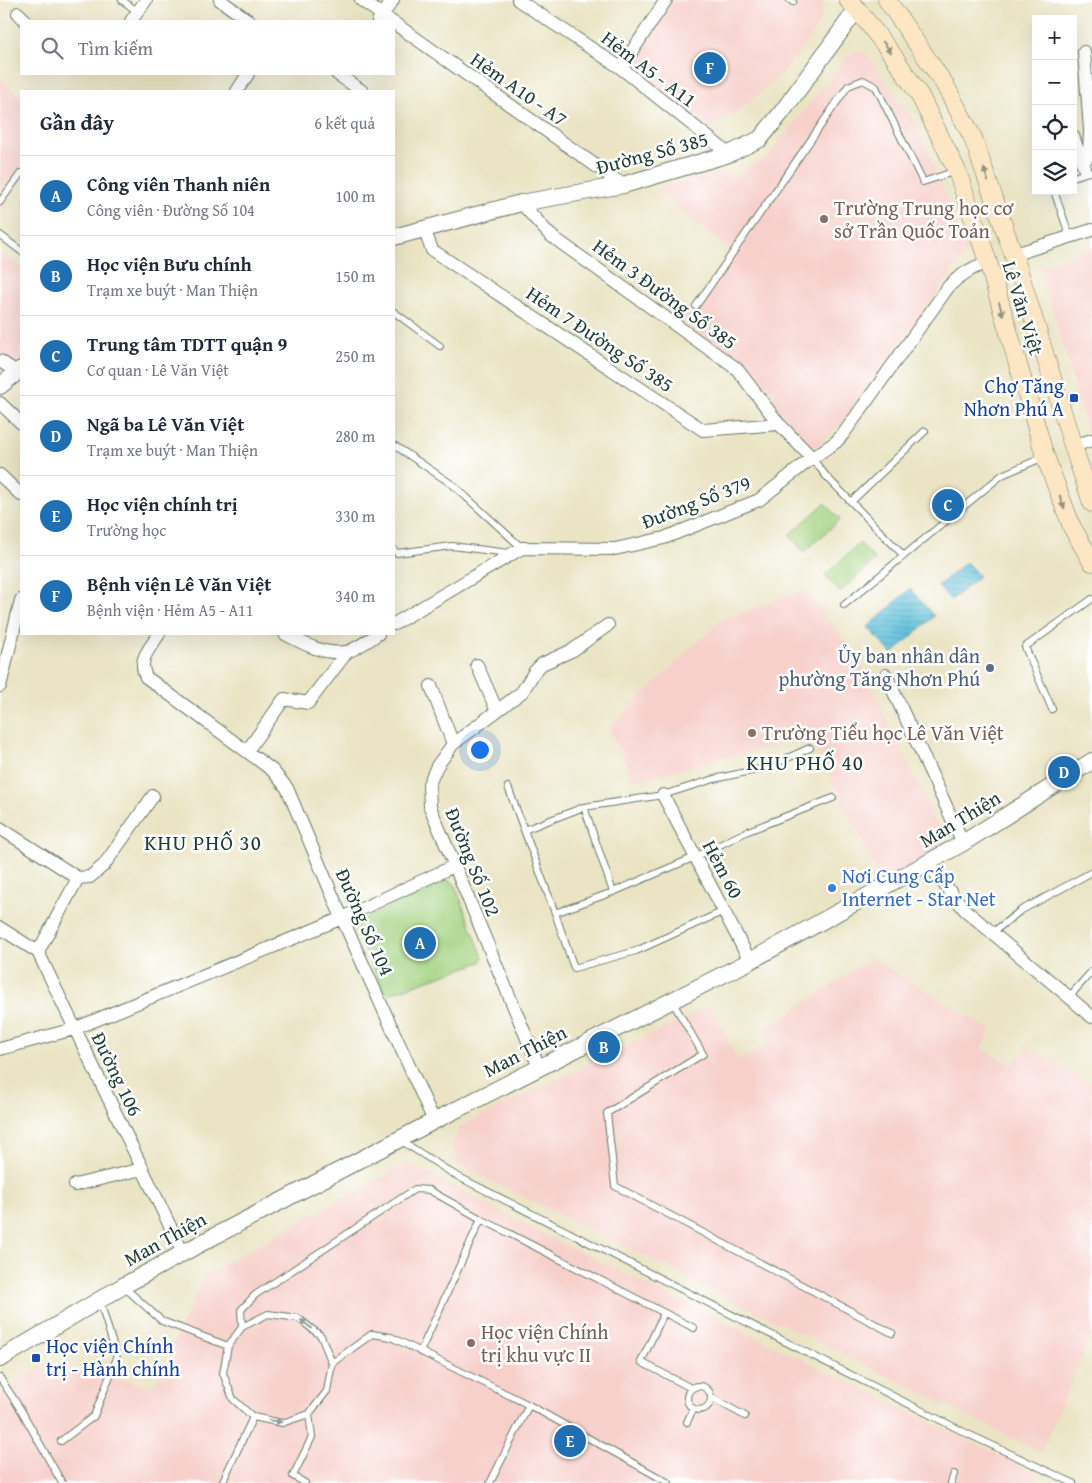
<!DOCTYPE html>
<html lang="vi">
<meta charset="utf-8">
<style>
:root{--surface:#fff;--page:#f2f2f3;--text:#1f2937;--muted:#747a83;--line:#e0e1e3;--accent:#1f6fb2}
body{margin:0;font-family:"Gentium Book Plus",serif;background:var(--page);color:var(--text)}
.controls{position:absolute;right:15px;top:15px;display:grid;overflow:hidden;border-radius:0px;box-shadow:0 5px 20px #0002}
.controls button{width:45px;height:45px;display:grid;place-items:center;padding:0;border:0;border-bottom:1px solid var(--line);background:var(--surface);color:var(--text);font:25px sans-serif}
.you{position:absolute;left:479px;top:749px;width:18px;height:18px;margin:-12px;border:4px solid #fff;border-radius:50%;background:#1a73e8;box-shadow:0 0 0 8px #1a73e833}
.badge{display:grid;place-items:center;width:32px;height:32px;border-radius:50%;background:var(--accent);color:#fff;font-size:16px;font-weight:700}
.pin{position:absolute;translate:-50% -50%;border:2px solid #fff;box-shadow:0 1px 5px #0006}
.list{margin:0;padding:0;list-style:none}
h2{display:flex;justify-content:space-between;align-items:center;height:65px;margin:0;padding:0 20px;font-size:21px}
h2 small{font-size:16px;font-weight:400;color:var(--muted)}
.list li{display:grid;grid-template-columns:32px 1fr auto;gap:15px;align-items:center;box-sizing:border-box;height:80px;padding:0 20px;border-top:1px solid var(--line)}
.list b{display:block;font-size:19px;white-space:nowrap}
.list p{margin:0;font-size:16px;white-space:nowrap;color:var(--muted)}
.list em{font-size:16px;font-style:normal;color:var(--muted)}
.icon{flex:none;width:28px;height:28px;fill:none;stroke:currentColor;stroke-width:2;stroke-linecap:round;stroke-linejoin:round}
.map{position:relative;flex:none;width:1092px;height:1483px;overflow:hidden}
.search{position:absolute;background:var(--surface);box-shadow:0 5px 20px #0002;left:20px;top:20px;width:375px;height:55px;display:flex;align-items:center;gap:12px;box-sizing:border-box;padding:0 18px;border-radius:0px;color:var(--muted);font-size:19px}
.panel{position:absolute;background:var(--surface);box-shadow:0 5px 20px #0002;left:20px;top:90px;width:375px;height:545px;border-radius:0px}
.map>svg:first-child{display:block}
.built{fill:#f7d0cb}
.green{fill:#a2d17f;stroke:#60875a}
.water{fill:url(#water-rules);stroke:#3e7e87}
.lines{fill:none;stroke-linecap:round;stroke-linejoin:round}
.service-casing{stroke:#676;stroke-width:8}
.minor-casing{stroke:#676;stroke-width:14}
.tertiary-casing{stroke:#676;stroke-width:18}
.secondary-casing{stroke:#676;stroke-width:19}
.service{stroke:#fff;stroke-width:6}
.minor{stroke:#fff;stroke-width:12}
.tertiary{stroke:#fff;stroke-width:16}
.secondary{stroke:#fce6c4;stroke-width:18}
.oneway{fill:#8e927c}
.oneway2{fill:#8f9e9a}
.education-dot{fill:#8d6e63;stroke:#fff;stroke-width:2}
.transit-dot{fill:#1a4fb4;stroke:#fff;stroke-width:2}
.service-dot{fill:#5c6f8a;stroke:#fff;stroke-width:2}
.shop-dot{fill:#3f7fe0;stroke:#fff;stroke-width:2}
.labels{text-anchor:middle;stroke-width:5;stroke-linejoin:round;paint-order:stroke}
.street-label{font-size:20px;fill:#1f3d34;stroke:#fff}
.education-label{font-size:20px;fill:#785e54;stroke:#fff;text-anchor:start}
.transit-label{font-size:20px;fill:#164399;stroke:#fff;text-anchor:end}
.service-label{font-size:20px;fill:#4e5e75;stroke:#fff;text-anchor:end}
.shop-label{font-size:20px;fill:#366cbe;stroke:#fff;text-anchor:start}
.neighbourhood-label{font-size:21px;letter-spacing:1px;fill:#1f3d34;stroke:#fff}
</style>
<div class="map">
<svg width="1092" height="1483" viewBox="0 0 1092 1483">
<defs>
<pattern id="water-rules" width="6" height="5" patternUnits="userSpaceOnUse" patternTransform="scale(1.25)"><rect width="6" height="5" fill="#5cbfda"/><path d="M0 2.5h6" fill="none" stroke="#4b9cb2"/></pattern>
</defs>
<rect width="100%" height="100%" fill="#fff"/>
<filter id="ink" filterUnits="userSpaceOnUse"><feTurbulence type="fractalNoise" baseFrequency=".02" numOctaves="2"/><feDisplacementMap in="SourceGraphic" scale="10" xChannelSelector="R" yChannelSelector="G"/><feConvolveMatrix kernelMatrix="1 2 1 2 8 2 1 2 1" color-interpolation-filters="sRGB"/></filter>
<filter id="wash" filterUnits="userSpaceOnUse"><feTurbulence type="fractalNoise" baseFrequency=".0096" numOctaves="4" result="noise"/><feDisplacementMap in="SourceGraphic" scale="20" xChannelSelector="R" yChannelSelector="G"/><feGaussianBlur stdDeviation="1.12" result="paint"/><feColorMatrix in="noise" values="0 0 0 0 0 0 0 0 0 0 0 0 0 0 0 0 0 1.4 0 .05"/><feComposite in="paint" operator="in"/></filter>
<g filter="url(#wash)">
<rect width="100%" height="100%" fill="#eae4c4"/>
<path class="built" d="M 673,0 L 823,0 L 821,22 L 784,72 L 742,108 L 711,129 L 628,64 Z
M 854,51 L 865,52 L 917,126 L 968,250 L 841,425 L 814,448 L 770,407 L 776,393 L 682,321 L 731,251 L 656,189 L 722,172 L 730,175 L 740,174 L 768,156 L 837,69 Z
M 0,80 L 21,97 L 21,179 L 0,215 Z
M 1092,247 L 1092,432 L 1088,433 L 1040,266 Z
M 0,251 L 21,266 L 21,359 L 11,365 L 0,358 Z
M 804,590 L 857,656 L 949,849 L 884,885 L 811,738 L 742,753 L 634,781 L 609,728 L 696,643 L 724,619 Z
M 872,958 L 992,1030 L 982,1049 L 1013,1065 L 1027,1047 L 1092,1084 L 1092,1334 L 1041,1452 L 480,1175 L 457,1163 L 452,1145 L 461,1126 L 711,1006 L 738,1060 L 769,1045 L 764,1031 Z
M 408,1162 L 537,1231 L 1038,1474 L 1033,1483 L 0,1483 L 0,1392 L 43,1366 L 154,1386 L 205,1275 Z"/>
<path class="green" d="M 825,503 L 840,520 L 804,552 L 789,535 Z
M 860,543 L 875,560 L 840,592 L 825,575 Z
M 448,880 L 454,883 L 483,957 L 481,962 L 391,993 L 384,992 L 355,929 L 359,921 Z"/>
<path class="water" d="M 966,562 L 979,576 L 951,600 L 938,586 Z
M 910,589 L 934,616 L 892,654 L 868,627 Z"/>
</g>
<g filter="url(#ink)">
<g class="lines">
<defs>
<path id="service" d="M 122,0 L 138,12
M 790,0 L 793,2
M 1073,177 L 1092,171
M 1054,191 L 1070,237
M 0,202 L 21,173
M 0,235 L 21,251
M 696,306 L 848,86 L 863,80 L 876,87 L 923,182 L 956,171
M 394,312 L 440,346
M 394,445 L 453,485 L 522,548
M 812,458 L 826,476 L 904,556
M 851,502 L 925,431
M 394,550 L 397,553 L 452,546 L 509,553
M 844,605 L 1002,475 L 1044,457
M 1052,709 L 1025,647 L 1092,599
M 508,787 L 555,913 L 574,968 L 636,951 L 724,911
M 584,807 L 613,892
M 524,830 L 584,807 L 663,795 L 714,779 L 765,768 L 810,748
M 555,913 L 613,892 L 695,857 L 748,831 L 833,798
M 992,933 L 1020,911 L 1092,872
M 1069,997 L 1092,971
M 672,1001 L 703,1054 L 607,1113 L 615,1186 L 892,1333
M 400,1140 L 455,1175 L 968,1434 L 1073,1483
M 481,1219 L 694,1328
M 124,1287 L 162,1321 L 228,1346
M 664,1313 L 641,1362 L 691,1388
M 242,1327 L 241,1310 L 255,1295 L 415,1189 L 429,1190 L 481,1219 L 420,1352
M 332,1363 L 321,1336 L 298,1318 L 268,1314 L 242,1327 L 228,1346 L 223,1373 L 233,1399 L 253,1417 L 282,1423 L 309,1414 L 327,1391 L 332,1363 L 372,1334 L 391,1337 L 529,1405 L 669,1483
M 0,1378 L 21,1410 L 62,1483
M687 1398a12 12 0 1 1 24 0a12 12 0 1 1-24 0Z
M 712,1398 L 745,1416
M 687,1422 L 693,1409
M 61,1441 L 94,1416 L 117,1358 L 100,1301
M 222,1483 L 253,1417
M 305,1483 L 293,1476 L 312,1437 L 309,1414
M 490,1483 L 529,1405
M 951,1483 L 954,1474"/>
<path id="minor" d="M 220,0 L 249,21
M 361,0 L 391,21
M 518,0 L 621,68 L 729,154
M 18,13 L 26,21
M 131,21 L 146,0
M 378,21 L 393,0
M 394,23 L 623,185
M 621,68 L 666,0
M 337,74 L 362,91
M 237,91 L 248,74
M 1073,136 L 1084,168
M 1083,165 L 1089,153 L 1090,130 L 1084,52
M 521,203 L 550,235 L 737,369 L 779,424 L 812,458
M 424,229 L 432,250 L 703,430 L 779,424
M 1012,255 L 1092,230
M 0,361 L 17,372
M 0,403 L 21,423
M 1073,446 L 1092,440
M 0,475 L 21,495
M 394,624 L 522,548 L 615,549 L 664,538 L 759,500 L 812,458 L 836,442 L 844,433 L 949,286 C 961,274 972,268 988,262
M 159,634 C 150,649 137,659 146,677 L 272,770 L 287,788 L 342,918 L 434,1121
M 285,634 C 304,644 324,655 346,652 C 355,650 370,639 378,634
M 477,665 L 497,711
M 886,675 L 963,843
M 0,686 L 21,600
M 431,686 L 453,744
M 247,751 L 284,699 L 308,703 L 347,652
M 663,795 L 750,961
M 0,828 L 78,878 L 90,877 L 104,865 L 153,796
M 927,863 L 965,910 L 1069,997 L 1092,1017
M 0,928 L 38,952 L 183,1253
M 38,952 L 78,878
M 0,1049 L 74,1029 L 342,918 L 454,866
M 539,1067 L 430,807 L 429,784 L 437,766 L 453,744 L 522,692 L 535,671 L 542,664 L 573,650 L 608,625
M 75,1185 L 142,1169"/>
<path id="tertiary" d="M 394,237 L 521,203 L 623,185 L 729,154 L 760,139 L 782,112 L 857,9
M 0,386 L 21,369
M 0,1359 L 123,1286 L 207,1240 L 434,1121 L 750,961 L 963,843 L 1092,761"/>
<path id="secondary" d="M 848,0 L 857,9 L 892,54 L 920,96 L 957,171 L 988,262 L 1045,456 L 1072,527 L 1092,562
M 887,0 L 945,85 L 973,138 L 1018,268 L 1073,446 L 1092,503"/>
</defs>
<use href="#service" class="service-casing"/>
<use href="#minor" class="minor-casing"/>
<use href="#tertiary" class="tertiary-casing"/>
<use href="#secondary" class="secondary-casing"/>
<use href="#service" class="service"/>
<use href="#minor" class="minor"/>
<use href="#tertiary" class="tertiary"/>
<use href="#secondary" class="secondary"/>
</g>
<defs><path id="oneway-solid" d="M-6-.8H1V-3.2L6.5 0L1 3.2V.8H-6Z" transform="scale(1.25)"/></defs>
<g class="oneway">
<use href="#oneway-solid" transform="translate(887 47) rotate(53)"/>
<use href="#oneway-solid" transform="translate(986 175) rotate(-108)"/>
<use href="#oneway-solid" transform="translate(1001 309) rotate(73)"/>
<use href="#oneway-solid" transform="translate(1062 502) rotate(70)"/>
</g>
<g class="oneway2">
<use href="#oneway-solid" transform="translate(306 1324) rotate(-142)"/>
<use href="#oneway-solid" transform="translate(275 1421) rotate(8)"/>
</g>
</g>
<g class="education-dot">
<circle cx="824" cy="219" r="5"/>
<circle cx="752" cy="733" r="5"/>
<circle cx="471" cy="1343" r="5"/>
</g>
<g class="transit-dot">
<rect x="1069" y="393" width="10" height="10" rx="2.5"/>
<rect x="31" y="1353" width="10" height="10" rx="2.5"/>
</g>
<circle class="service-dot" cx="990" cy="668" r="5"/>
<circle class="shop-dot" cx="832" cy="888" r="5"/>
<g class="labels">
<g class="street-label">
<text transform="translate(649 69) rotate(37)" y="7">Hẻm A5 - A11</text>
<text transform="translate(519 89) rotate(35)" y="7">Hẻm A10 - A7</text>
<text transform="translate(652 153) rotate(-15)" y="7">Đường Số 385</text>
<text transform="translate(665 294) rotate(36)" y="7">Hẻm 3 Đường Số 385</text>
<text transform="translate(1023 308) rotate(73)" y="7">Lê Văn Việt</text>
<text transform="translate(600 339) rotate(34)" y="7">Hẻm 7 Đường Số 385</text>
<text transform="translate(696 502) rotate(-21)" y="7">Đường Số 379</text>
<text transform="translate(960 819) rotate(-31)" y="7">Man Thiện</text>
<text transform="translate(473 862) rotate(68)" y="7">Đường Số 102</text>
<text transform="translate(723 869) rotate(62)" y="7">Hẻm 60</text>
<text transform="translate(365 922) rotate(66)" y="7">Đường Số 104</text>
<text transform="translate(525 1051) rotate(-27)" y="7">Man Thiện</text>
<text transform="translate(117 1074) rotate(64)" y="7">Đường 106</text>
<text transform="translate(165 1239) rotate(-29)" y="7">Man Thiện</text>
</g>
<g class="education-label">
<text x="834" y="215">Trường Trung học cơ<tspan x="834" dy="23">sở Trần Quốc Toản</tspan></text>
<text x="762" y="740">Trường Tiểu học Lê Văn Việt</text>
<text x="481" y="1339">Học viện Chính<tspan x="481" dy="23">trị khu vực II</tspan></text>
</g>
<g class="transit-label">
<text x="1064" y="393">Chợ Tăng<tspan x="1064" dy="23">Nhơn Phú A</tspan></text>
<text x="46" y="1353" text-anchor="start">Học viện Chính<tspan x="46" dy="23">trị - Hành chính</tspan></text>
</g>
<g class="service-label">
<text x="980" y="663">Ủy ban nhân dân<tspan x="980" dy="23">phường Tăng Nhơn Phú</tspan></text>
</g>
<g class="shop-label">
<text x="842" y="883">Nơi Cung Cấp<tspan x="842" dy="23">Internet - Star Net</tspan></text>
</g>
<g class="neighbourhood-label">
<text x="805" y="770">KHU PHỐ 40</text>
<text x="203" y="850">KHU PHỐ 30</text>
</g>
</g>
</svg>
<div class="controls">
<button>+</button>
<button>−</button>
<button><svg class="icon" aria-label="locate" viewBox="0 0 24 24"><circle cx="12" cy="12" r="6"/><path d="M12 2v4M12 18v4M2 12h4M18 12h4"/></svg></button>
<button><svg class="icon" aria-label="layers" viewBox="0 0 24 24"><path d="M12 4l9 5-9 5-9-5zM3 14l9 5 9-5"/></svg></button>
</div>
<div class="you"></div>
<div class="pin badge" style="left:420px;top:943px">A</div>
<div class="pin badge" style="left:604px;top:1047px">B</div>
<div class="pin badge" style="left:948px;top:505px">C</div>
<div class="pin badge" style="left:1064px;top:772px">D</div>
<div class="pin badge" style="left:570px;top:1441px">E</div>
<div class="pin badge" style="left:710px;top:68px">F</div>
<div class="search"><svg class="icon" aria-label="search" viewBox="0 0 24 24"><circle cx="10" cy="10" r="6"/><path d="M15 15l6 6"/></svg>Tìm kiếm</div>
<section class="panel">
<h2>Gần đây<small>6 kết quả</small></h2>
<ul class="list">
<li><span class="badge">A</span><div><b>Công viên Thanh niên</b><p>Công viên · Đường Số 104</p></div><em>100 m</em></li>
<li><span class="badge">B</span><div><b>Học viện Bưu chính</b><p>Trạm xe buýt · Man Thiện</p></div><em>150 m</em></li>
<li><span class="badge">C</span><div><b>Trung tâm TDTT quận 9</b><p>Cơ quan · Lê Văn Việt</p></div><em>250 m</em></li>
<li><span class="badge">D</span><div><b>Ngã ba Lê Văn Việt</b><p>Trạm xe buýt · Man Thiện</p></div><em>280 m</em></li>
<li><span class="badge">E</span><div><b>Học viện chính trị</b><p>Trường học</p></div><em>330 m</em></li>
<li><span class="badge">F</span><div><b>Bệnh viện Lê Văn Việt</b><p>Bệnh viện · Hẻm A5 - A11</p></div><em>340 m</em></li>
</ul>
</section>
</div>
